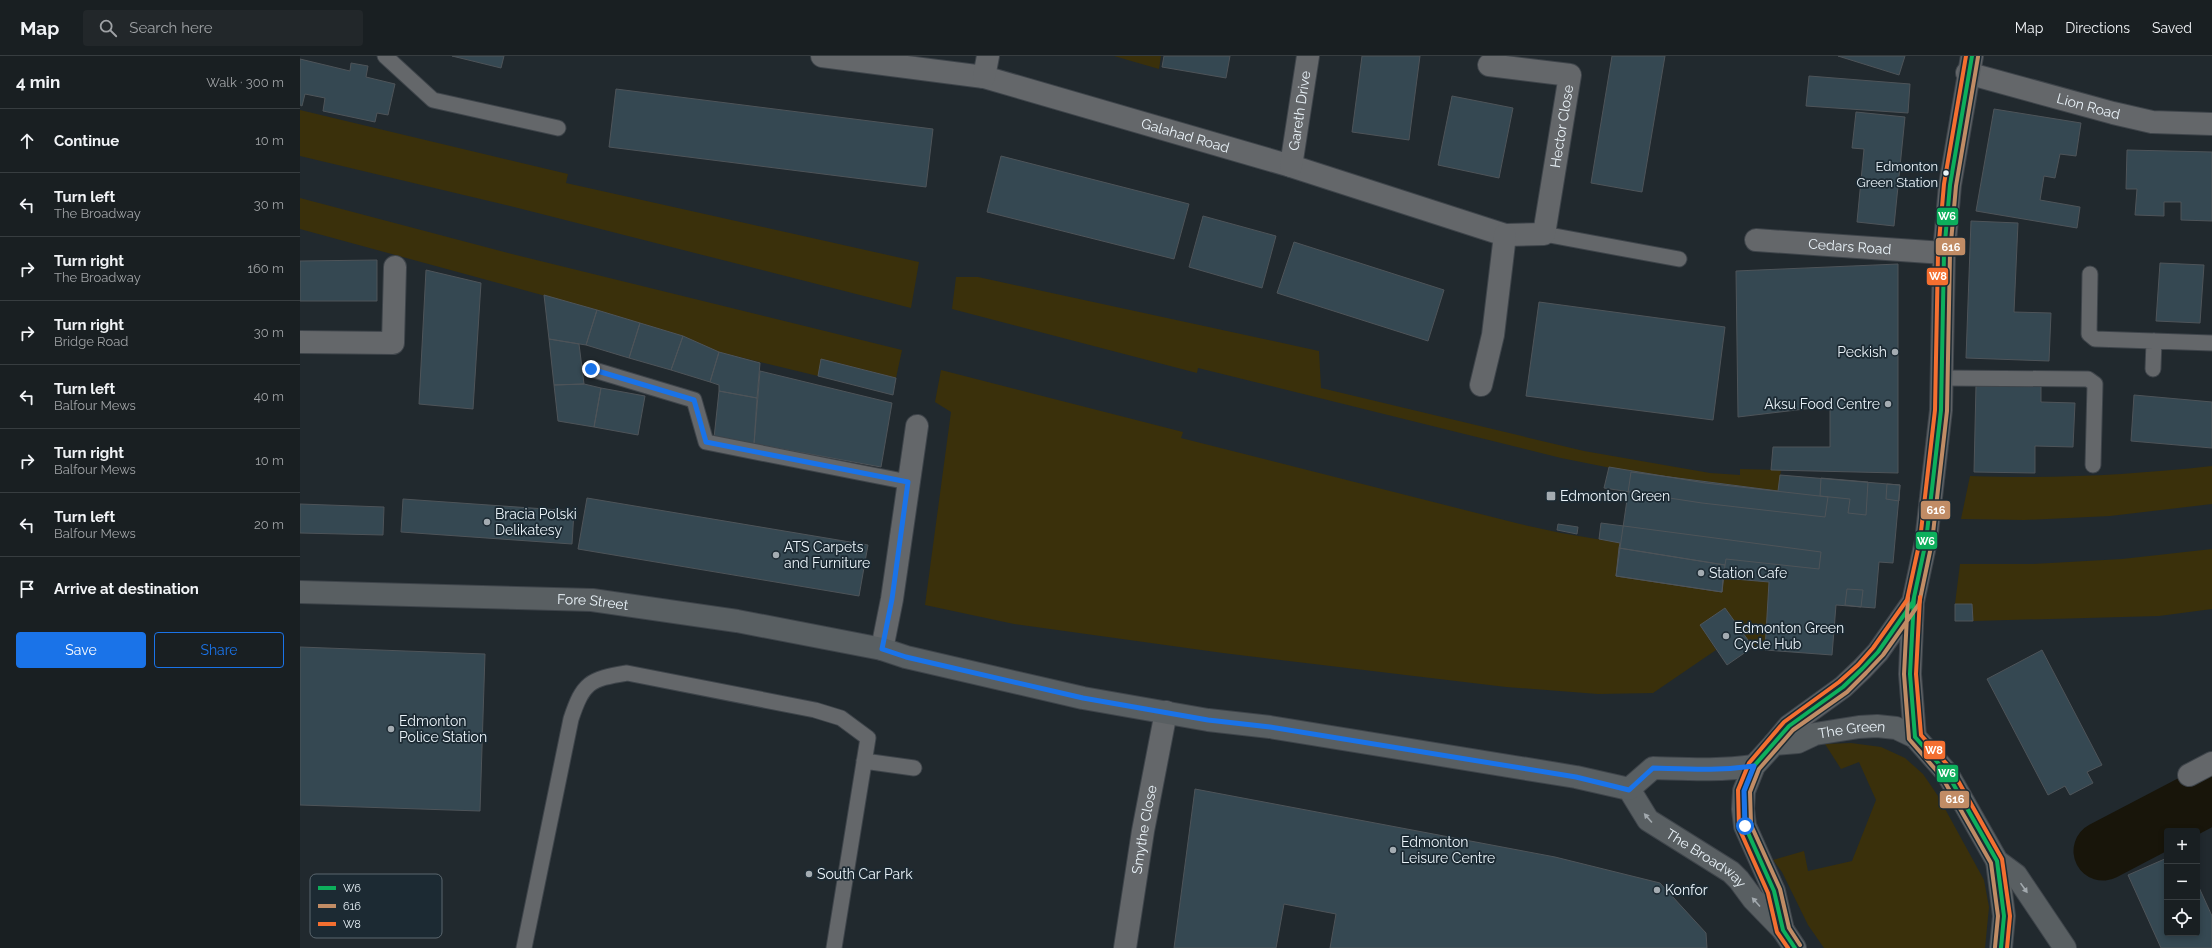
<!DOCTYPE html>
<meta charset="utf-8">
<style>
:root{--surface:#191f22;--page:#22272a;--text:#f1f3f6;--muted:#9fa2a5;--line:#373d40;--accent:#1a73e8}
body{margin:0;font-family:Raleway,sans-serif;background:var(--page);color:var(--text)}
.controls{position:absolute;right:12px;bottom:12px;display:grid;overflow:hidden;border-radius:4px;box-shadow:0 2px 6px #0003}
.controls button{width:36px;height:36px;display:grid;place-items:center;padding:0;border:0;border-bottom:1px solid var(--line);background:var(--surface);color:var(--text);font:20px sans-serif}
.stop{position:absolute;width:12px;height:12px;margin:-9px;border:3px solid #1a73e8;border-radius:50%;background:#fff}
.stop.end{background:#1a73e8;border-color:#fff;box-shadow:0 1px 4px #0008}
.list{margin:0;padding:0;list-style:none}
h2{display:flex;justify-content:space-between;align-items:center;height:52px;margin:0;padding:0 16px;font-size:17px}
h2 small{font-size:13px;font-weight:400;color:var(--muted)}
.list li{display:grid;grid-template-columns:26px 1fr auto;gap:12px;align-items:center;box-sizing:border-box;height:64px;padding:0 16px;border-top:1px solid var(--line)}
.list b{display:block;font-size:15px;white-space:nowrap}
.list p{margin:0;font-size:13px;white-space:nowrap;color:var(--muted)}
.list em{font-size:13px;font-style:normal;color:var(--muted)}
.actions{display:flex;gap:8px;padding:12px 16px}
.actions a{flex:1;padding:9px 0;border:1px solid var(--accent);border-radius:4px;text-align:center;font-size:14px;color:var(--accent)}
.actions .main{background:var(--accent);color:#fff}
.icon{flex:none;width:22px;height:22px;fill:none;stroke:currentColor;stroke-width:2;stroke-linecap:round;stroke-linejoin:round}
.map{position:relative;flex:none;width:1912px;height:892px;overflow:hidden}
header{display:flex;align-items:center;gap:24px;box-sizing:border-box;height:56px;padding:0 20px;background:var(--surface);border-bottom:1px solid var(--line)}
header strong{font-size:19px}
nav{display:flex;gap:22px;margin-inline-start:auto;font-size:14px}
.search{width:280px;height:36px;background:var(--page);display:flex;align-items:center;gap:10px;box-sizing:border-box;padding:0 14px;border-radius:4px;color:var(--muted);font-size:15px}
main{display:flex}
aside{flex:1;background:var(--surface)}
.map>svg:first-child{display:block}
.green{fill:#3a300b}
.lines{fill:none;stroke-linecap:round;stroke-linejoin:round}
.river{stroke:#18150a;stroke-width:59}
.building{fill:#354852;stroke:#4e5459}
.lane-casing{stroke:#3e444a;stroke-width:17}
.street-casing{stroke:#3e444a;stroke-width:24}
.secondary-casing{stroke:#3e444a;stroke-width:24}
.primary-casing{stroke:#3e444a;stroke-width:24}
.lane{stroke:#64676a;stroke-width:15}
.street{stroke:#64676a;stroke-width:22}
.secondary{stroke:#5c6064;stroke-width:22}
.primary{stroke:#595f62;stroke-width:22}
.bus-1-casing{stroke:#1c2a33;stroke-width:7}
.bus-2-casing{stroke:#1c2a33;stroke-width:7}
.bus-3-casing{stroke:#1c2a33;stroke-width:7}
.bus-1{stroke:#0daf5c;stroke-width:4}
.bus-2{stroke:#c18c65;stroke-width:4}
.bus-3{stroke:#f46f30;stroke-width:4}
.oneway{fill:#a2a9ae}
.route{stroke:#1a73e8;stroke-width:5}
.bus-dot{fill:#eaf3f9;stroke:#1c2a33;stroke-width:1.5}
.poi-dot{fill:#a4acb2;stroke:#1c2a33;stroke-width:1.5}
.labels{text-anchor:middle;stroke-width:3.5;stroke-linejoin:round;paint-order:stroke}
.bus-label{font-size:13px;fill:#eaf3f9;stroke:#1c2a33;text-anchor:end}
.street-label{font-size:14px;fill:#eaf3f9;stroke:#1c2a33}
.poi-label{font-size:14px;fill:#eaf3f9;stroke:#1c2a33;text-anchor:start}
.key{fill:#1c2a33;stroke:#5a666e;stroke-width:1}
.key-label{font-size:11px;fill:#eaf3f9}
.line-badge{stroke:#1c2a33;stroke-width:1.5}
.badge-label{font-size:11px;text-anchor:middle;font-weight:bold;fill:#fff}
</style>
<header>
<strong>Map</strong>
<div class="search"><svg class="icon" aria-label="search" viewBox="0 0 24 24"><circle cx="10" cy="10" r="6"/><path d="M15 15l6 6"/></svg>Search here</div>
<nav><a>Map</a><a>Directions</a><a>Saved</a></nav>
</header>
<main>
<aside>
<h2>4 min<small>Walk · 300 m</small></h2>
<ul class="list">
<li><svg class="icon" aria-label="ahead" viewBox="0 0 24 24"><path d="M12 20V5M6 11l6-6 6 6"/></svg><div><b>Continue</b></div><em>10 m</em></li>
<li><svg class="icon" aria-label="left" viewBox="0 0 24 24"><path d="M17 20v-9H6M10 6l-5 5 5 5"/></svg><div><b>Turn left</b><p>The Broadway</p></div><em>30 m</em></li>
<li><svg class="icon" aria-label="right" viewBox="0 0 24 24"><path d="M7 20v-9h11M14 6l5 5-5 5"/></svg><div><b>Turn right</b><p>The Broadway</p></div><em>160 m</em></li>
<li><svg class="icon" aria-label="right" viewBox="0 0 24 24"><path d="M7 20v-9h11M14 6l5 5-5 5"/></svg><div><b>Turn right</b><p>Bridge Road</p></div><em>30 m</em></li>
<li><svg class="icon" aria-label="left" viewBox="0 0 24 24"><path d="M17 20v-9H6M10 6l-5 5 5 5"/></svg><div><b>Turn left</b><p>Balfour Mews</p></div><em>40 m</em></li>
<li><svg class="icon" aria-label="right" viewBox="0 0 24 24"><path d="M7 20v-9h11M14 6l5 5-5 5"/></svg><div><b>Turn right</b><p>Balfour Mews</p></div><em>10 m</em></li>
<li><svg class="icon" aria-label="left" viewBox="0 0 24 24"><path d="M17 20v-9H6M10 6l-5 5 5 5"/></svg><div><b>Turn left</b><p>Balfour Mews</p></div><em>20 m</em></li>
<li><svg class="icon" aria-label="arrive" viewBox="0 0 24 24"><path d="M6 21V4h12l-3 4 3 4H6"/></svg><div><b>Arrive at destination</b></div></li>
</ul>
<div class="actions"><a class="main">Save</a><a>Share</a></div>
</aside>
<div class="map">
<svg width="1912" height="892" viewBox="0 0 1912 892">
<rect width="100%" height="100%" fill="#21292e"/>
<path class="green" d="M 814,0 L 861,0 L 859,13 Z
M 0,54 L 268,118 L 266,127 L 619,206 L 611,252 L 218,152 L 0,100 Z
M 0,142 L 216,199 L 602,294 L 596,322 L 522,303 L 518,320 L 419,296 L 383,280 L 297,254 L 0,173 Z
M 656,221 L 678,221 L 1019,295 L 1021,332 L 1284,395 L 1410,417 L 1440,419 L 1440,413 L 1481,414 L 1478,435 L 1331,416 L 1261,402 L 898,312 L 897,317 L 652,253 Z
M 641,314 L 883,376 L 881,382 L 1220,468 L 1261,477 L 1320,487 L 1316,520 L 1421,536 L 1423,522 L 1469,526 L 1465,594 L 1453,591 L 1425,552 L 1400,569 L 1416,594 L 1353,637 L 1298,638 L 1206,631 L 923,597 L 714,568 L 625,549 L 651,356 L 635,346 Z
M 1912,410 L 1912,448 L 1810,460 L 1724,464 L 1661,463 L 1670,420 C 1754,423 1829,419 1912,410 Z
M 1912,493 L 1912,553 L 1859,560 L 1673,565 L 1672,548 L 1655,548 L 1660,508 L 1733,508 L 1822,503 Z
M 1551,687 L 1581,691 L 1605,702 L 1623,718 L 1638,740 L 1684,824 L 1689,851 L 1685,892 L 1524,892 L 1508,869 L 1482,816 L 1473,804 L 1504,795 L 1508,815 L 1552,805 L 1576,744 L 1559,706 L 1541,713 L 1525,688 Z"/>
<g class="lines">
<path class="river" d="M 1803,795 L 1912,738"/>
</g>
<path class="building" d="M 152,0 L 204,0 L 201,12 Z
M 864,0 L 930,0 L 926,22 L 862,11 Z
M 1062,0 L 1120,0 L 1109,84 L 1052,76 Z
M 1312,0 L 1365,0 L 1342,136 L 1291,127 Z
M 1538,0 L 1605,0 L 1599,19 Z
M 0,3 L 50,15 L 51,7 L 68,10 L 66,21 L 95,28 L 88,59 L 77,57 L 75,66 L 23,55 L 25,42 L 5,38 L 2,50 L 0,49 Z
M 1509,20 L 1610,28 L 1608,57 L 1506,50 Z
M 316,33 L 633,73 L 626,131 L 309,91 Z
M 1152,40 L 1213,52 L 1199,122 L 1138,109 Z
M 1694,53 L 1781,67 L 1776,100 L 1760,98 L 1755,122 L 1744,120 L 1740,144 L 1780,151 L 1777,172 L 1676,155 Z
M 1556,56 L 1605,61 L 1594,170 L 1557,166 L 1564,93 L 1552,92 Z
M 1827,94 L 1912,96 L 1912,165 L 1881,164 L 1881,146 L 1864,146 L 1864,160 L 1835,159 L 1837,133 L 1826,133 Z
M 701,100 L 889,148 L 874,203 L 687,156 Z
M 903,160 L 976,180 L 962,232 L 889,211 Z
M 1671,165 L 1718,167 L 1714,256 L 1751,257 L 1749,305 L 1666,302 Z
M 994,186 L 1144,234 L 1128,285 L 977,237 Z
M 77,204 L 77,245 L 0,245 L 0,205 Z
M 1860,207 L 1904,209 L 1900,267 L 1856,265 Z
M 1598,208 L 1598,417 L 1471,414 L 1473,391 L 1530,391 L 1530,350 L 1438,361 L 1436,215 Z
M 126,214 L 181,227 L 173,353 L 119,348 Z
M 244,239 L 297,254 L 286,289 L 249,283 Z
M 1239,246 L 1425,271 L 1413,364 L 1226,340 Z
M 297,254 L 340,267 L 329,302 L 286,289 Z
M 340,267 L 383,280 L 371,314 L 329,302 Z
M 383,280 L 419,296 L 410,326 L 371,314 Z
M 249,283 L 279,288 L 284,328 L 254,329 Z
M 419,296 L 460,307 L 457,342 L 419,335 L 419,329 L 410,326 Z
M 521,303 L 596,322 L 593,339 L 518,320 Z
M 460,315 L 592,347 L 581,411 L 454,388 Z
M 284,328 L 301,332 L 294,371 L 258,365 L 254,329 Z
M 1676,329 L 1741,330 L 1741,346 L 1775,347 L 1773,391 L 1735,390 L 1735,417 L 1674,416 Z
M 301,332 L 345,340 L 338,379 L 294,371 Z
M 419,335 L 457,342 L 454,388 L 414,382 Z
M 1834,339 L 1912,346 L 1912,392 L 1831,385 Z
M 1309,411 L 1405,427 L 1528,441 L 1525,461 L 1402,447 L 1304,432 Z
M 1331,416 L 1478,435 L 1480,419 L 1600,429 L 1593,507 L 1579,506 L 1575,552 L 1536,549 L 1532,599 L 1465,594 L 1469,526 L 1423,522 L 1422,536 L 1316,520 Z
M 1521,422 L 1568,426 L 1566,459 L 1548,457 L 1550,443 L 1520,440 Z
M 1587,428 L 1600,429 L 1599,445 L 1586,443 Z
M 287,442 L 568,489 L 559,540 L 278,493 Z
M 103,443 L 274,455 L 272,488 L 101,476 Z
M 0,448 L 84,451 L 83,479 L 0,477 Z
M 1301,467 L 1521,496 L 1519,513 L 1426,503 L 1425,509 L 1319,492 L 1320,487 L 1299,483 Z
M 1258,468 L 1278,471 L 1277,478 L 1257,474 Z
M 1319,492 L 1425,509 L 1422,536 L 1316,520 Z
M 1547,533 L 1563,534 L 1561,551 L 1545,549 Z
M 1655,548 L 1672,548 L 1673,565 L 1655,565 Z
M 1425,552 L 1453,591 L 1427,609 L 1400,569 Z
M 0,591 L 185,598 L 180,755 L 0,749 Z
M 1742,594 L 1802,709 L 1787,716 L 1793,727 L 1770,739 L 1765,730 L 1748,739 L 1687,623 Z
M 895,733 L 1255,801 L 1360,827 L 1406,877 L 1407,892 L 1030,892 L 1036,858 L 984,848 L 976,892 L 874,892 Z
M 1867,802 L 1867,877 L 1897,877 L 1897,827 L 1912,860 L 1912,892 L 1861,892 L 1828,819 Z"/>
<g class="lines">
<defs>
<path id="lane" d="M 85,0 L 133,44 L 258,72
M 1244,178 L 1379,203
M 1790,218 L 1789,278 L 1795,283 L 1912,287
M 291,313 L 394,344 L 406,386 L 608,426
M 1853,313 L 1854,285
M 1643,322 L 1788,323 L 1795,328 L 1793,409
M 564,705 L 614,712
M 224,892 L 271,663 C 283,627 289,623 327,617 L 515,654 L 541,662 L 568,682 L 534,892"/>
<g id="street">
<path id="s1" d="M 522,0 L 684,21 L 991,110 L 1205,179 L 1244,178 L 1270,19 L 1189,9"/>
<path id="s2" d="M 1667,17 L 1813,57 L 1852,66 L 1912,68"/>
<path d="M 684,21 L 688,0"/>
<path id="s3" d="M 991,110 L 1008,0"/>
<path id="s4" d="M 1456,184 L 1644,197"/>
<path d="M 0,286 L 93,287 L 95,211"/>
<path d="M 1181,329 L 1193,279 L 1205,179"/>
<path d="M 582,593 L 592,543 L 617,370"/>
<path d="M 1889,719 L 1912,707"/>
<path id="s5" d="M 825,892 L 843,775 L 866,656"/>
</g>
<path id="secondary" d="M 1615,681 L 1610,618 L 1613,546 L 1626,485 L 1641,354 L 1644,197 L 1650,129 L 1672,0
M 1474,688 L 1489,670 L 1543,631 L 1562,613 L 1578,596 L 1613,546"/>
<g id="primary">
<path id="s6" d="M 0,536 L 292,544 L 437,565 L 582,593 L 606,601 L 783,642 L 908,664 L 970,671 L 1276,721 L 1329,733 L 1348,764 L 1431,816 L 1439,824 L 1453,843 L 1483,874 L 1495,892"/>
<path d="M 1329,733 L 1353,712 C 1388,713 1418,715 1454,710"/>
<path d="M 1697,805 L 1704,860 L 1701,892"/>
<path id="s7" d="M 1483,874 L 1474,835 L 1445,770 L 1443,753 L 1444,735 L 1454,710 L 1474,688 L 1498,686 L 1515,678 L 1559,671 L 1577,670 L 1596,672 L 1615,681 L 1647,717 L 1697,805 L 1716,819 L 1765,892"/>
</g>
</defs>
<use href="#lane" class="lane-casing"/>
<use href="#street" class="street-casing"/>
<use href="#secondary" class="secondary-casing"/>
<use href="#primary" class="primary-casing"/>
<use href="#lane" class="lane"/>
<use href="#street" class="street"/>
<use href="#secondary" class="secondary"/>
<use href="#primary" class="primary"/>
<defs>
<path id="bus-1" d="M 1614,541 L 1610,618 L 1615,681 L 1647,717 L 1697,805 L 1704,860 L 1701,892
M 1495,892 L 1483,874 L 1474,835 L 1445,770 L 1444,735 L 1454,710 L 1489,670 L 1543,631 L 1562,613 L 1578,596 L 1613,546 L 1626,485 L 1641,354 L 1644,197 L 1650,129 L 1672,0"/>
<path id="bus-2" d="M 1608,541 L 1604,618 L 1609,683 L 1642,721 L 1691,807 L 1698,860 L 1695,891
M 1500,889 L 1489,872 L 1480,833 L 1451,769 L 1450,736 L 1459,713 L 1493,674 L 1547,636 L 1566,617 L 1583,599 L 1619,548 L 1632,486 L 1647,355 L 1650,197 L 1656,130 L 1678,1"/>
<path id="bus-3" d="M 1620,541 L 1616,618 L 1621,679 L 1652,714 L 1702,803 L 1710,860 L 1707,892
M 1488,892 L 1477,876 L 1468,837 L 1439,772 L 1438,734 L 1449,707 L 1484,666 L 1539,626 L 1558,609 L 1573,592 L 1607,544 L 1620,484 L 1635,354 L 1638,197 L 1644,128 L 1666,0"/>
</defs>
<use href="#bus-1" class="bus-1-casing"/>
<use href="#bus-2" class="bus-2-casing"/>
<use href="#bus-3" class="bus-3-casing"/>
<use href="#bus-1" class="bus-1"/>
<use href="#bus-2" class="bus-2"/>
<use href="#bus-3" class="bus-3"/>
</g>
<defs><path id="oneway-solid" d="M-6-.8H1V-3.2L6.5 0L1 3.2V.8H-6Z"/></defs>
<g class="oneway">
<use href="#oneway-solid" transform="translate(1348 762) rotate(-131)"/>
<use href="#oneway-solid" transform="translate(1724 832) rotate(55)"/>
<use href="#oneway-solid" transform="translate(1456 846) rotate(-132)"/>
</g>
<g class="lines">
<path class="route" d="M 291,313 L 394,344 L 406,386 L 608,426 L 592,543 L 582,593 L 606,601 L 783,642 L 908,664 L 970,671 L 1276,721 L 1329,734 L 1353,712 C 1389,713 1418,715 1454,710 L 1444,735 L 1445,770"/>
</g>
<circle class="bus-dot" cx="1646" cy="117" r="3.5"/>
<g class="poi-dot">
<circle cx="1595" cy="296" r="4"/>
<circle cx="1588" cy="348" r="4"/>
<rect x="1246" y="435" width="10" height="10" rx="2"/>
<circle cx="187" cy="466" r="4"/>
<circle cx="476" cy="499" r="4"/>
<circle cx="1401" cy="517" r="4"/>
<circle cx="1426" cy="580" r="4"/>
<circle cx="91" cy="673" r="4"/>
<circle cx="1093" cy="794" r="4"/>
<circle cx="509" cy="818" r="4"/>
<circle cx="1357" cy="834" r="4"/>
</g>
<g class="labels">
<g class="bus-label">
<text x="1638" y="115">Edmonton<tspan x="1638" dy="16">Green Station</tspan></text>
</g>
<g class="street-label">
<text dy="5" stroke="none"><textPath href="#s2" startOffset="126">Lion Road</textPath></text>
<text dy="5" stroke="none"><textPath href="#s3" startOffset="56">Gareth Drive</textPath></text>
<text dy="5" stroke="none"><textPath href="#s1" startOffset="856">Hector Close</textPath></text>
<text dy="5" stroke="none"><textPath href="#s1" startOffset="373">Galahad Road</textPath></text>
<text dy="5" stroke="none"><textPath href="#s4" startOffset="94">Cedars Road</textPath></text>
<text dy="5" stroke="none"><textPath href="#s6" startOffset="293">Fore Street</textPath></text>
<text dy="5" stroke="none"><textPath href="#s7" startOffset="283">The Green</textPath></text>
<text dy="5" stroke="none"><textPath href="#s5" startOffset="120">Smythe Close</textPath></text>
<text dy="5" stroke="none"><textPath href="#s6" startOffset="1453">The Broadway</textPath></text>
</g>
<g class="poi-label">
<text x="1587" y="301" text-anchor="end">Peckish</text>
<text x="1580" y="353" text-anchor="end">Aksu Food Centre</text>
<text x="1260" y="445">Edmonton Green</text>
<text x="195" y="463">Bracia Polski<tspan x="195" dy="16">Delikatesy</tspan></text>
<text x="484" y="496">ATS Carpets<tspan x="484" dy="16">and Furniture</tspan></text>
<text x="1409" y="522">Station Cafe</text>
<text x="1434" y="577">Edmonton Green<tspan x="1434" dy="16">Cycle Hub</tspan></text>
<text x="99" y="670">Edmonton<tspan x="99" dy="16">Police Station</tspan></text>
<text x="1101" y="791">Edmonton<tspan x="1101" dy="16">Leisure Centre</tspan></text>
<text x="517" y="823">South Car Park</text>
<text x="1365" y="839">Konfor</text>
</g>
</g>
<rect x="10" y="818" width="132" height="64" rx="6" class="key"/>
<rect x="18" y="830" width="18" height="4" fill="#0daf5c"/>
<rect x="18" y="848" width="18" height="4" fill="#c18c65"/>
<rect x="18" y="866" width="18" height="4" fill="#f46f30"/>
<g class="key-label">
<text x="43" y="836">W6</text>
<text x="43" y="854">616</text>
<text x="43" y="872">W8</text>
</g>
<g class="line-badge">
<rect x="1636" y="151" width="23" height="19" rx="4" fill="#0daf5c"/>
<rect x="1635" y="181" width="31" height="19" rx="4" fill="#c18c65"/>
<rect x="1626" y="211" width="23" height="19" rx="4" fill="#f46f30"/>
<rect x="1620" y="444" width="31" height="20" rx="4" fill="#c18c65"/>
<rect x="1615" y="475" width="23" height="19" rx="4" fill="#0daf5c"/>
<rect x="1623" y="684" width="23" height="20" rx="4" fill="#f46f30"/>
<rect x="1636" y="708" width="23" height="19" rx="4" fill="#0daf5c"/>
<rect x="1639" y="734" width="31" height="19" rx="4" fill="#c18c65"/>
</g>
<g class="badge-label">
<text x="1647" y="164">W6</text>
<text x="1651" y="195">616</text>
<text x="1638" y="224">W8</text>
<text x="1636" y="458">616</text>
<text x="1626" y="489">W6</text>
<text x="1634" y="698">W8</text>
<text x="1647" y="721">W6</text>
<text x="1655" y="747">616</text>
</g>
</svg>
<div class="controls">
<button>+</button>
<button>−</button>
<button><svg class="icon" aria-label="locate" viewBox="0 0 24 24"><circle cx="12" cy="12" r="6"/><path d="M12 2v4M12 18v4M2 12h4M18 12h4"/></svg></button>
</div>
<div class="stop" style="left:1445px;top:770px"></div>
<div class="stop end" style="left:291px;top:313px"></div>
</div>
</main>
